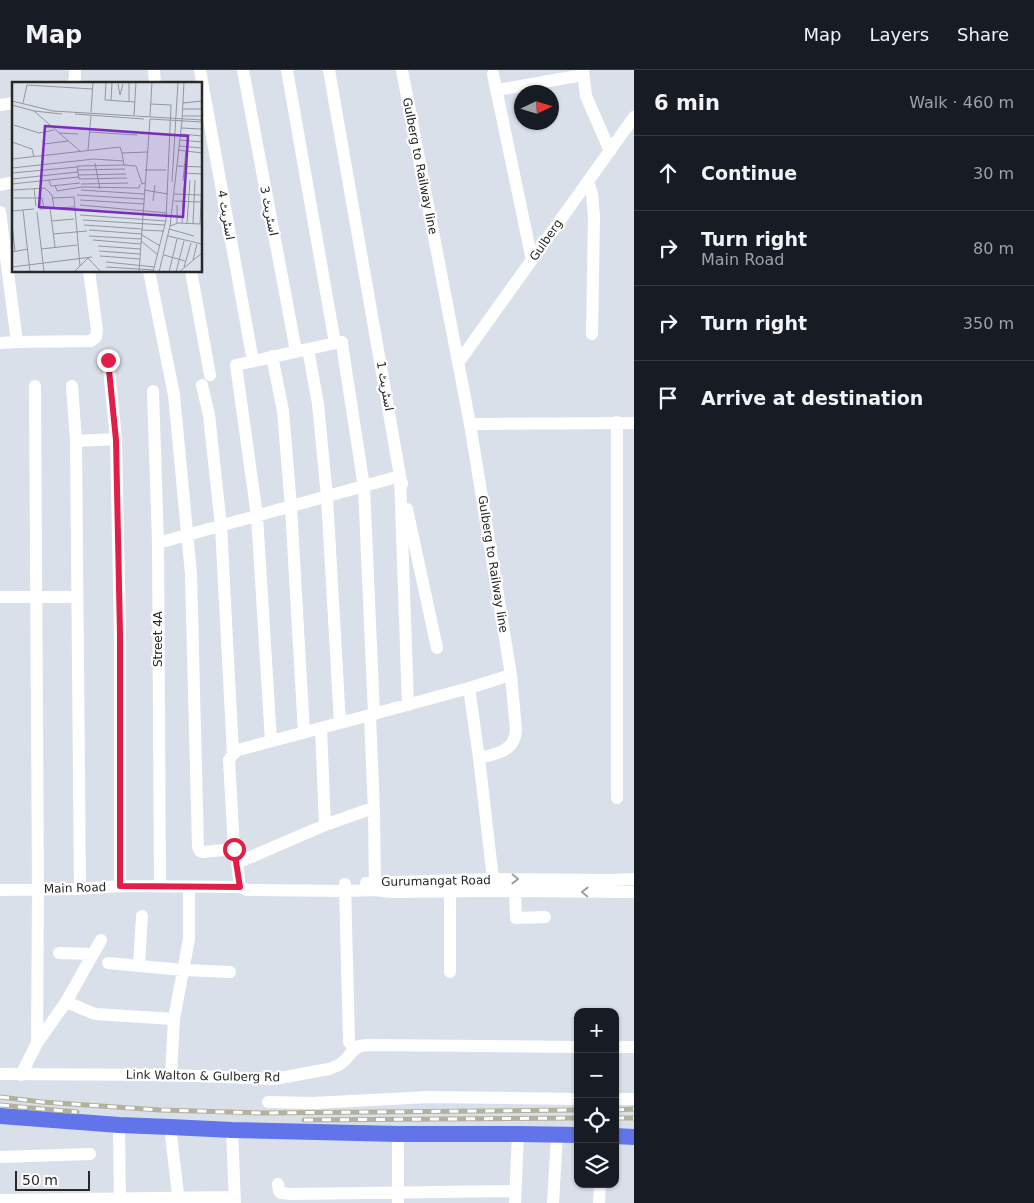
<!DOCTYPE html>
<meta charset="utf-8">
<style>
:root{--surface:#171b24;--page:#20242c;--text:#f1f3f6;--muted:#9ea1a6;--line:#363941}
body{margin:0;font-family:"DejaVu Sans","Noto Sans Arabic",sans-serif;background:var(--page);color:var(--text)}
.controls{position:absolute;right:15px;bottom:15px;display:grid;overflow:hidden;border-radius:10px;box-shadow:0 1px 4px #0004}
.controls button{width:45px;height:45px;display:grid;place-items:center;padding:0;border:0;border-bottom:1px solid var(--line);background:var(--surface);color:var(--text);font:25px sans-serif}
.compass{position:absolute;left:514px;top:15px;width:45px;height:45px;border-radius:50%;background:var(--surface);box-shadow:0 1px 4px #0004;rotate:86deg}
.scale{position:absolute;left:15px;bottom:12px;width:75px;box-sizing:border-box;padding-left:5px;border:2px solid #282828;border-top:0;font-size:14px;line-height:18px;white-space:nowrap;color:#282828;-webkit-text-stroke:4px #fff;paint-order:stroke}
.stop{position:absolute;width:15px;height:15px;margin:-11px;border:4px solid #e11d48;border-radius:50%;background:#fff}
.stop.end{background:#e11d48;border-color:#fff;box-shadow:0 1px 5px #0008}
.list{margin:0;padding:0;list-style:none}
h2{display:flex;justify-content:space-between;align-items:center;height:65px;margin:0;padding:0 20px;font-size:21px}
h2 small{font-size:16px;font-weight:400;color:var(--muted)}
.list li{display:grid;grid-template-columns:32px 1fr auto;gap:15px;align-items:center;box-sizing:border-box;height:75px;padding:0 20px;border-top:1px solid var(--line)}
.list b{display:block;font-size:19px;white-space:nowrap}
.list p{margin:0;font-size:16px;white-space:nowrap;color:var(--muted)}
.list em{font-size:16px;font-style:normal;color:var(--muted)}
.icon{flex:none;width:28px;height:28px;fill:none;stroke:currentColor;stroke-width:2;stroke-linecap:round;stroke-linejoin:round}
.map{position:relative;flex:none;width:634px;height:1133px;overflow:hidden}
header{display:flex;align-items:center;gap:30px;box-sizing:border-box;height:70px;padding:0 25px;background:var(--surface);border-bottom:1px solid var(--line)}
header strong{font-size:24px}
nav{display:flex;gap:28px;margin-inline-start:auto;font-size:18px}
main{display:flex}
aside{flex:1;background:var(--surface)}
.map>svg:first-child{display:block}
.lines{fill:none;stroke-linecap:round;stroke-linejoin:round}
.minor{stroke:#fff;stroke-width:12}
.major{stroke:#6174e9;stroke-width:16}
.rail-casing{stroke:#b2b19e;stroke-width:5}
.rail{stroke:#fff;stroke-width:3;stroke-dasharray:9;stroke-linecap:butt}
.oneway{stroke:#9e9e9e}
.route{stroke:#e11d48;stroke-width:6}
.labels{text-anchor:middle;stroke-width:4.5;stroke-linejoin:round;paint-order:stroke}
.street-label{font-size:12px;fill:#282828;stroke:#fff}
.inset-road{fill:none;stroke:#93969c;stroke-width:1}
.view{fill:#7b2cbf;fill-opacity:0.15;stroke:#7b2cbf;stroke-width:2.5}
.inset-edge{fill:none;stroke:#282828;stroke-width:2.5}
</style>
<header>
<strong>Map</strong>
<nav><a>Map</a><a>Layers</a><a>Share</a></nav>
</header>
<main>
<div class="map">
<svg width="634" height="1133" viewBox="0 0 634 1133">
<rect width="100%" height="100%" fill="#dae0ea"/>
<g class="lines">
<path class="minor" d="M 154,0 L 155,14
M 200,0 L 253,291
M 243,0 L 296,281
M 287,0 L 335,273
M 329,0 L 400,406 L 408,635
M 402,0 L 470,354 L 511,605 L 469,618 L 479,688 L 493,809 L 492,821
M 583,0 L 586,26 L 610,81
M 493,4 L 532,190
M 73,14 L 75,8 L 75,0
M 497,20 L 583,5
M 0,35 L 14,33
M 588,111 L 592,124 L 594,147 L 592,264
M 0,115 L 14,112
M 0,142 L 17,272
M 149,201 L 174,325 L 191,504 L 198,777 L 200,781 L 203,782 L 234,779
M 191,201 L 210,305
M 0,273 L 17,272 L 91,271 L 96,267 L 97,260 L 89,201
M 308,279 L 318,334 L 327,427 L 340,653
M 272,286 L 283,341 L 291,437 L 304,663
M 108,290 L 116,369 L 120,564 L 120,816
M 458,293 L 634,47
M 202,315 L 209,345 L 221,456 L 233,684
M 72,316 L 76,371 L 80,819
M 153,321 L 158,473 L 160,816
M 617,352 L 617,728
M 470,354 L 634,353
M 76,371 L 116,369
M 407,439 L 437,578
M 158,473 L 400,406 L 402,414
M 0,527 L 77,527
M 321,658 L 325,755
M 271,671 L 257,446 L 236,295 L 340,272 L 342,272 L 342,274 L 364,417 L 374,644
M 479,688 C 497,684 515,681 516,660 L 511,605
M 374,741 L 375,820
M 236,788 L 234,779 L 229,690 L 233,684 L 238,680 L 370,645
M 366,813 L 493,809 L 612,810 L 634,809
M 345,814 L 349,972 L 355,979
M 240,817 L 237,793 L 325,755 L 367,740 L 374,741 L 370,645 L 469,618
M 0,820 L 80,819 L 120,816 L 240,817 L 247,820 L 345,821 L 375,820 L 391,822 L 492,821 L 634,822
M 450,821 L 450,902
M 515,821 L 516,848 L 545,847
M 59,883 L 92,884
M 108,893 L 183,900 L 230,902
M 139,896 L 142,846
M 66,932 L 95,944 L 174,949
M 37,973 L 66,932 L 101,870
M 615,977 L 634,977
M 0,1004 L 171,1005 L 274,1009 L 329,999 L 339,995 L 345,990 L 355,979 L 360,976 L 367,975 L 578,977
M 21,1005 L 37,973 L 38,820 L 35,316
M 171,1005 L 174,949 L 189,869 L 189,817
M 615,1029 L 634,1029
M 268,1032 L 313,1033 L 428,1027 L 578,1029
M 119,1055 L 120,1133
M 170,1057 L 179,1133
M 232,1060 L 235,1133
M 0,1087 L 90,1084
M 278,1114 L 279,1121 L 281,1123 L 291,1124 L 515,1121
M 0,1130 L 235,1127
M 398,1133 L 398,1064
M 515,1133 L 518,1064
M 553,1133 L 557,1065
M 599,1133 L 600,1114"/>
<path class="major" d="M 0,1046 L 119,1055 L 170,1057 L 232,1060 L 398,1064 L 518,1064 L 578,1065
M 615,1066 L 634,1067"/>
<defs>
<path id="rail" d="M 0,1027 L 42,1032 L 160,1040 L 262,1043 L 578,1040
M 0,1035 L 42,1039 L 77,1042
M 615,1040 L 634,1039
M 615,1048 L 634,1048
M 304,1050 L 578,1048"/>
</defs>
<use href="#rail" class="rail-casing"/>
<use href="#rail" class="rail"/>
</g>
<defs><path id="oneway-chevron" d="M-2-3.5L2.5 0L-2 3.5" fill="none" stroke-width="1.6" stroke-linecap="round" stroke-linejoin="round" transform="scale(1.25)"/></defs>
<g class="oneway">
<use href="#oneway-chevron" transform="translate(515 809) rotate(1)"/>
<use href="#oneway-chevron" transform="translate(585 822) rotate(-179)"/>
</g>
<g class="lines">
<path class="route" d="M 108,290 L 116,370 L 120,564 L 120,816 L 240,817 L 234,779"/>
</g>
<g class="labels">
<g class="street-label">
<text transform="translate(420 96) rotate(79)" y="4">Gulberg to Railway line</text>
<text transform="translate(269 141) rotate(79)" y="4">اسٹریٹ 3</text>
<text transform="translate(226 145) rotate(80)" y="4">اسٹریٹ 4</text>
<text transform="translate(546 170) rotate(-55)" y="4">Gulberg</text>
<text transform="translate(385 316) rotate(80)" y="4">اسٹریٹ 1</text>
<text transform="translate(493 494) rotate(81)" y="4">Gulberg to Railway line</text>
<text transform="translate(158 569) rotate(-90)" y="4">Street 4A</text>
<text transform="translate(436 811) rotate(-1)" y="4">Gurumangat Road</text>
<text transform="translate(75 818) rotate(-2)" y="4">Main Road</text>
<text transform="translate(203 1006) rotate(1)" y="4">Link Walton &amp; Gulberg Rd</text>
</g>
</g>
<g transform="translate(12 12)">
<rect width="190" height="190" fill="#dae0ea"/>
<path class="inset-road" d="M 94,0 L 93,18 L 123,20M 106,2 L 108,13 L 111,2M 0,19 L 41,29 L 190,38M 99,19 L 100,0M 117,20 L 117,0M 11,21 L 15,3 L 80,7M 171,21 L 190,19M 139,22 L 159,23 L 154,138 L 141,190M 0,23 L 22,29 L 50,32M 171,27 L 190,27M 22,29 L 68,69M 79,30 L 81,0M 63,32 L 132,37M 122,33 L 124,0M 138,34 L 140,0M 170,34 L 190,34M 138,37 L 190,40M 170,39 L 172,0M 2,43 L 27,51 L 42,48M 169,46 L 190,47M 77,50 L 125,53M 47,51 L 66,52M 169,52 L 190,54M 168,58 L 190,60M 0,60 L 20,67 L 22,75M 32,62 L 56,59M 167,64 L 190,66M 76,68 L 79,34M 166,68 L 190,71M 110,71 L 112,83 L 124,84 L 130,102 L 133,101M 0,77 L 108,65 L 110,71 L 135,70M 83,81 L 88,107M 112,83 L 65,84 L 67,97 L 115,96M 165,84 L 190,85M 0,86 L 82,77 L 111,79M 65,88 L 113,87M 133,88 L 154,88M 0,91 L 65,85M 172,91 L 190,92M 66,93 L 114,92M 0,97 L 66,90M 37,98 L 39,104 L 68,101M 171,99 L 174,69M 160,100 L 166,0M 0,102 L 66,95M 69,102 L 116,101M 43,103 L 45,109 L 70,105 L 127,106 L 128,102M 22,106 L 24,124M 2,108 L 33,106 L 40,113 L 42,126M 69,108 L 132,112M 132,108 L 156,112M 162,112 L 189,113M 65,113 L 132,117M 2,116 L 23,116M 23,116 L 30,116 L 32,127M 41,116 L 62,115 L 68,184M 68,118 L 132,122M 141,119 L 143,103M 162,119 L 189,120M 68,123 L 155,131M 38,126 L 43,165M 28,127 L 62,125M 11,128 L 18,190M 67,128 L 154,134M 0,129 L 22,127M 25,130 L 32,190M 68,133 L 154,139M 71,138 L 153,143M 39,139 L 62,137M 165,141 L 165,123M 170,141 L 172,105M 175,141 L 178,98M 181,142 L 183,98M 188,142 L 190,100M 0,143 L 3,169M 72,143 L 130,147M 158,144 L 166,141 L 189,142M 157,147 L 182,154M 77,148 L 130,152M 130,148 L 152,149M 41,152 L 75,149M 130,153 L 148,164M 77,154 L 129,157M 156,154 L 190,162M 81,158 L 129,162M 129,159 L 146,173M 86,164 L 129,167M 29,167 L 65,163M 87,169 L 128,172M 0,170 L 16,167M 152,173 L 173,179M 88,174 L 128,177M 76,176 L 89,190M 181,178 L 185,162M 94,180 L 143,185M 0,185 L 80,175M 94,185 L 142,188M 172,185 L 179,161M 62,190 L 76,176M 127,190 L 138,37M 147,190 L 158,144 L 170,39M 157,190 L 165,157M 164,190 L 172,159M 167,190 L 190,171"/>
<path class="view" d="M 33,44 L 176,54 L 171,135 L 27,125 Z"/>
<rect width="190" height="190" class="inset-edge"/>
</g>
</svg>
<div class="controls">
<button>+</button>
<button>−</button>
<button><svg class="icon" aria-label="locate" viewBox="0 0 24 24"><circle cx="12" cy="12" r="6"/><path d="M12 2v4M12 18v4M2 12h4M18 12h4"/></svg></button>
<button><svg class="icon" aria-label="layers" viewBox="0 0 24 24"><path d="M12 4l9 5-9 5-9-5zM3 14l9 5 9-5"/></svg></button>
</div>
<svg class="compass" viewBox="-18 -18 36 36"><path d="M0-13l5 13h-10z" fill="#e53935"/><path d="M0 13l5-13h-10z" fill="#9ea1a6"/></svg>
<div class="scale">50 m</div>
<div class="stop" style="left:234px;top:779px"></div>
<div class="stop end" style="left:108px;top:290px"></div>
</div>
<aside>
<h2>6 min<small>Walk · 460 m</small></h2>
<ul class="list">
<li><svg class="icon" aria-label="ahead" viewBox="0 0 24 24"><path d="M12 20V5M6 11l6-6 6 6"/></svg><div><b>Continue</b></div><em>30 m</em></li>
<li><svg class="icon" aria-label="right" viewBox="0 0 24 24"><path d="M7 20v-9h11M14 6l5 5-5 5"/></svg><div><b>Turn right</b><p>Main Road</p></div><em>80 m</em></li>
<li><svg class="icon" aria-label="right" viewBox="0 0 24 24"><path d="M7 20v-9h11M14 6l5 5-5 5"/></svg><div><b>Turn right</b></div><em>350 m</em></li>
<li><svg class="icon" aria-label="arrive" viewBox="0 0 24 24"><path d="M6 21V4h12l-3 4 3 4H6"/></svg><div><b>Arrive at destination</b></div></li>
</ul>
</aside>
</main>
